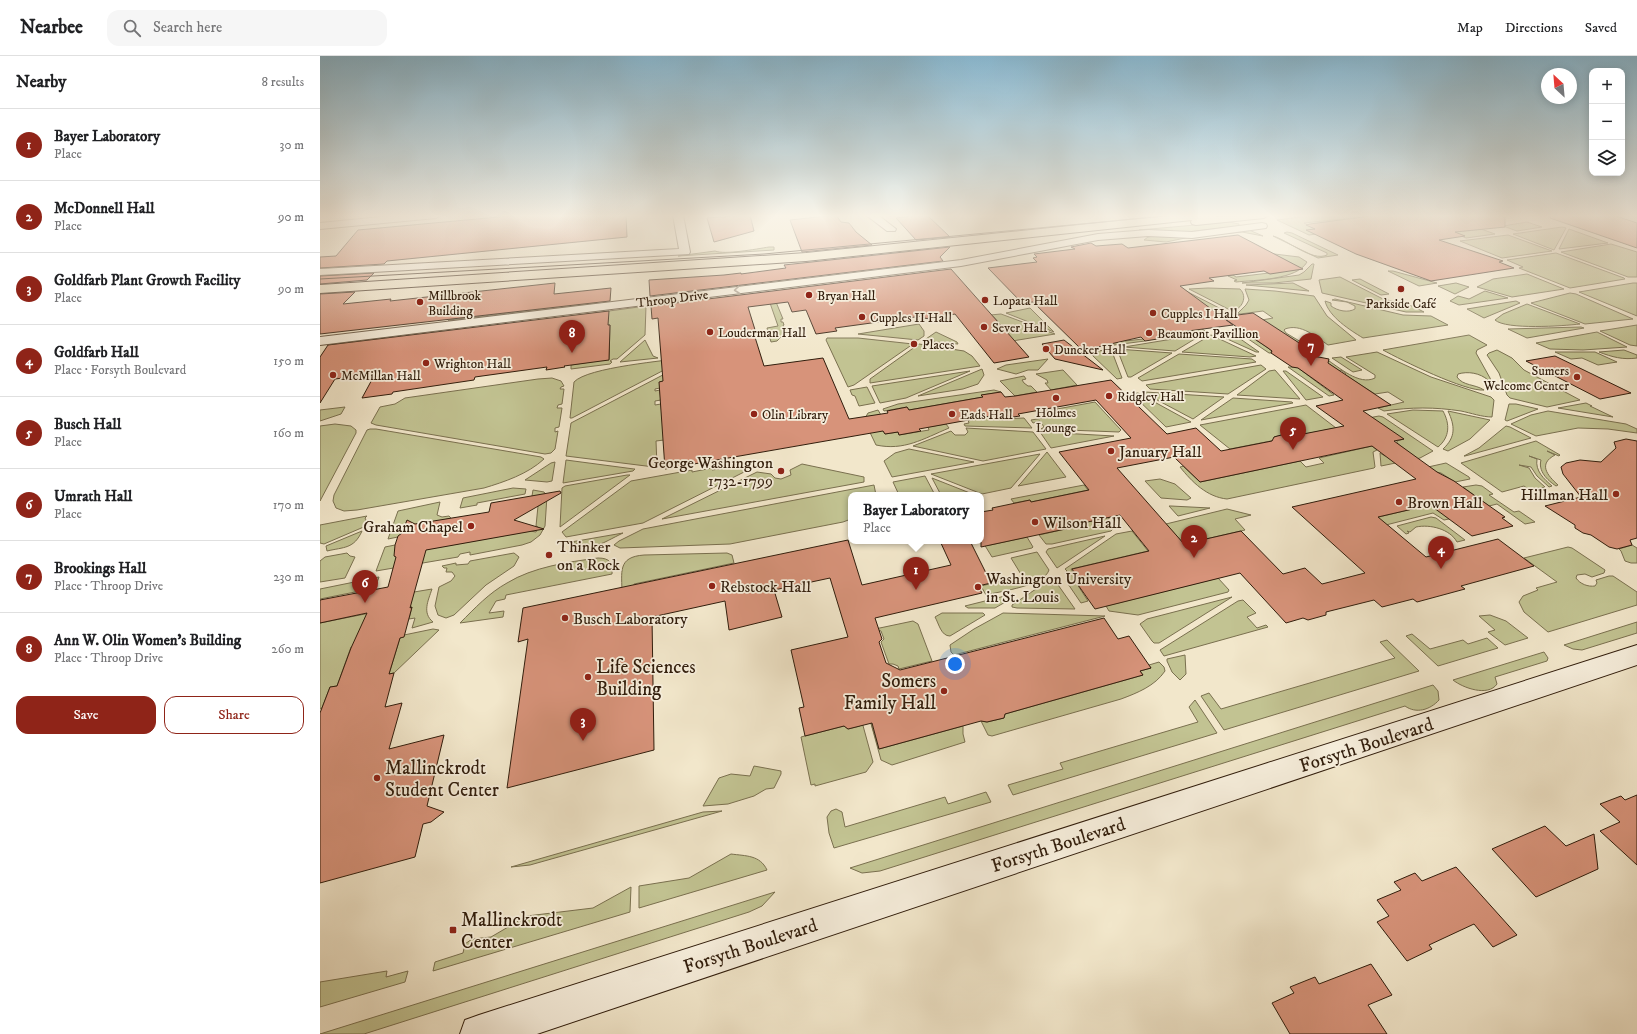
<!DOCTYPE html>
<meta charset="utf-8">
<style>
:root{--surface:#fff;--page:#f6f6f6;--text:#202124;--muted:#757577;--line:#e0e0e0;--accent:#8f2418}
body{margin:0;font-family:"IM FELL DW Pica",serif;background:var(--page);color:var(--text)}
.controls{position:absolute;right:12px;top:12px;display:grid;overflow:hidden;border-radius:8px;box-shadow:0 2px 10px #0003}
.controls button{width:36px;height:36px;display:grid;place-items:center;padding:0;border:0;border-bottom:1px solid var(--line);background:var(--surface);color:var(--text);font:20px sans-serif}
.compass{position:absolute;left:1221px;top:12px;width:36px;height:36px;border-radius:50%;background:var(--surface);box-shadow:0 2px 10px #0003;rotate:334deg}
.you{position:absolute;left:635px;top:608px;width:14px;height:14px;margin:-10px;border:3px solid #fff;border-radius:50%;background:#1a73e8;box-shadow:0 0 0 6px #1a73e833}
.badge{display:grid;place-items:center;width:26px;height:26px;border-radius:50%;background:var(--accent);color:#fff;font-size:13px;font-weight:700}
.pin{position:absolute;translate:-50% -33px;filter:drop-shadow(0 1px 2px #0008)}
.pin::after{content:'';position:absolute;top:21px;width:14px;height:12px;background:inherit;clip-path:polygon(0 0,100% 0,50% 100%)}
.popup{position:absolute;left:528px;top:436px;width:136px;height:52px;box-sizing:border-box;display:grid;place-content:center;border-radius:8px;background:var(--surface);filter:drop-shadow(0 1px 3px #0005);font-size:13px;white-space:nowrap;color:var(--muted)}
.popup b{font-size:15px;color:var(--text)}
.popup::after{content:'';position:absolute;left:50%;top:100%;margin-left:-8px;border:8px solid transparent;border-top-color:var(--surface)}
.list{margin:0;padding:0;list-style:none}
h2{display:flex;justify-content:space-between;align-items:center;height:52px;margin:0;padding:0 16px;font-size:17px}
h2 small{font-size:13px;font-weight:400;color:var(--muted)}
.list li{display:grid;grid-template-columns:26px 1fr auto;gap:12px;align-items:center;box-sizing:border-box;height:72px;padding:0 16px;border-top:1px solid var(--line)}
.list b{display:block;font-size:15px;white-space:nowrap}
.list p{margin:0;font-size:13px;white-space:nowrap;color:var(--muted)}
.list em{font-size:13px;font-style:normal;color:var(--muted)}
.actions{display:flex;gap:8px;padding:12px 16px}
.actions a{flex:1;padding:9px 0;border:1px solid var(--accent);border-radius:12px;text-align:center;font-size:14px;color:var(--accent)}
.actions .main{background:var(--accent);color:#fff}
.icon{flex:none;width:22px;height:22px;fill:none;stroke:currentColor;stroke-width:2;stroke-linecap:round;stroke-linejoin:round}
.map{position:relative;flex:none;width:1317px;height:978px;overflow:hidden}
header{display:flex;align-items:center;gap:24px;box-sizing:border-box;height:56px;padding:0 20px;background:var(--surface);border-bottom:1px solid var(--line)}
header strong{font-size:19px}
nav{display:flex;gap:22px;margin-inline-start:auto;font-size:14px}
.search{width:280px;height:36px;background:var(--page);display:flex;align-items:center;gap:10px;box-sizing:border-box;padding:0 14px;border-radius:12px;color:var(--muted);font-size:15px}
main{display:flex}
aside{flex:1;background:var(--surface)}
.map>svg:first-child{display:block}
.green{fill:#c2c392;stroke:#7a704f}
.building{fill:#d7937a;stroke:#311d0c;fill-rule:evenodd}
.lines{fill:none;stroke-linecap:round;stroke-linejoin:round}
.minor-casing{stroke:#61503c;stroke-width:2}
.secondary-casing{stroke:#311d0c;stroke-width:2}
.primary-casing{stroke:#311d0c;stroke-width:2}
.minor{fill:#f7efdd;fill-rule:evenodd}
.secondary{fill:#f7efdd;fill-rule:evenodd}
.primary{fill:#f2e7cb;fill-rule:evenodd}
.tram{stroke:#311d0c;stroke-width:1}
.oneway{stroke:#9e907f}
.poi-dot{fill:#8f2418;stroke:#f7efdd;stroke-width:1.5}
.labels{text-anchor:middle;stroke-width:3.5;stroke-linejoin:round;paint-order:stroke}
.far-poi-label{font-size:13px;fill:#311d0c;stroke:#f7efdd;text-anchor:start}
.far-street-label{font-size:13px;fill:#311d0c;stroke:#f7efdd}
.poi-label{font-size:16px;fill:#311d0c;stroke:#f7efdd;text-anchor:start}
.near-poi-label{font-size:19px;fill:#311d0c;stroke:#f7efdd;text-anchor:start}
.near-street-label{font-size:19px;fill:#311d0c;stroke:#f7efdd}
</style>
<header>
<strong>Nearbee</strong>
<div class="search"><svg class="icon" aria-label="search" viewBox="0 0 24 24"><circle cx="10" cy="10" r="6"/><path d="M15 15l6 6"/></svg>Search here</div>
<nav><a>Map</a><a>Directions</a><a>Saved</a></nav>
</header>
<main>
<aside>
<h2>Nearby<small>8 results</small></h2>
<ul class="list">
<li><span class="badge">1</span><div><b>Bayer Laboratory</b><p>Place</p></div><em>30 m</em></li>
<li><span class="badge">2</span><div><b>McDonnell Hall</b><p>Place</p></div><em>90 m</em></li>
<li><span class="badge">3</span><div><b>Goldfarb Plant Growth Facility</b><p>Place</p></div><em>90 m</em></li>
<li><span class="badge">4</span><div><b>Goldfarb Hall</b><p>Place · Forsyth Boulevard</p></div><em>150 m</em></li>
<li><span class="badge">5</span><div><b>Busch Hall</b><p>Place</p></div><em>160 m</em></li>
<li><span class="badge">6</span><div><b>Umrath Hall</b><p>Place</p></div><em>170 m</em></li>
<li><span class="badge">7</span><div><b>Brookings Hall</b><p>Place · Throop Drive</p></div><em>230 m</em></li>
<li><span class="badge">8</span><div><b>Ann W. Olin Women's Building</b><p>Place · Throop Drive</p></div><em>260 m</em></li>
</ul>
<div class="actions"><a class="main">Save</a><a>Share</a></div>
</aside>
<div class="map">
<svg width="1317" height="978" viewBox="0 0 1317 978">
<rect width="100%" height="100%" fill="#f2e7cb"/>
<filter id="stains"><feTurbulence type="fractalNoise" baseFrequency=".005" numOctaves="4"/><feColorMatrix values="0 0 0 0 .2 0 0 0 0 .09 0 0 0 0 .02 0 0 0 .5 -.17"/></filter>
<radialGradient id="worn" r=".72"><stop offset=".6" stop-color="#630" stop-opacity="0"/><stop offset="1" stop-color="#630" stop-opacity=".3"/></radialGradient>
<path class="green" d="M 996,159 L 1061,159 L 984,167 L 1004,177 L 989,179 L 957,164 Z
M 909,166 L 919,168 L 919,170 L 867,176 L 819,174 Z
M 1207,166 L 1222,171 L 1197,175 L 1183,170 Z
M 1242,171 L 1246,172 L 1234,194 L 1193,178 Z
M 1161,173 L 1175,178 L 1146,182 L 1133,176 Z
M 1249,173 L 1288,187 L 1239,193 Z
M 929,174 L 943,180 L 922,176 L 870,181 L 846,186 L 824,184 L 828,181 L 838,179 Z
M 967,176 L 972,177 L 1018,199 L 998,202 L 953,180 C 968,184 992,206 1007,199 L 1007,197 L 964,177 Z
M 1188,179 L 1232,195 L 1182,202 L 1140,185 Z
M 1291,188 L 1317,196 L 1317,221 L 1308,221 L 1241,196 Z
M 449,191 L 454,191 L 454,194 L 358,200 L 395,195 C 405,199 436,193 449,191 Z
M 938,196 L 979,201 L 987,206 C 977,224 935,224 916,226 L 914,225 L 917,224 L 908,220 L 913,219 L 916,221 L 949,217 Z
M 1236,197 L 1304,222 L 1305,223 L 1250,232 L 1199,212 L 1203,211 L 1187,204 Z
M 992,208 L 994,208 L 991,223 L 954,227 L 922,227 L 979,219 L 984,216 Z
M 1068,215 L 1073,215 L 1117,227 L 1099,230 Z
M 1207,218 L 1244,233 L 1192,241 L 1157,231 L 1173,223 Z
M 1020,221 L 1063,243 L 1092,250 L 1104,256 L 1086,256 L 1002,237 L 999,224 Z
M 1040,223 L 1069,238 L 1061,239 L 1032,224 Z
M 973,227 L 989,235 L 926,229 Z
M 1136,227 L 1149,231 L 1135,238 L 1118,230 Z
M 1313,227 L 1317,227 L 1317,260 L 1259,236 Z
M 888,232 L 920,233 C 928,241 922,253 912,255 L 869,233 Z
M 925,233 L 955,235 L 994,240 L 1007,260 L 1036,284 L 1008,289 C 996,281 981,267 965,273 L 964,274 L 966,277 L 991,292 L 983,290 L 942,264 L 953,262 L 943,255 L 920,258 L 918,257 L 926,249 L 929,244 Z
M 864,234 L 907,256 L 889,259 Z
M 1165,235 L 1188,242 L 1139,249 L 1130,245 L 1138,240 L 1149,243 Z
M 1250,237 L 1256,238 L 1313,263 L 1265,268 L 1211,247 Z
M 1015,243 L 1083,259 L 1111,260 L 1128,269 L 1043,282 C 1030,274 1009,261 1005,245 L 1011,247 L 1011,250 C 1018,255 1028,257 1035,253 L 1035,250 L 1027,246 L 1012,244 Z
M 1196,245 L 1200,247 L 1164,262 L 1147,253 Z
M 456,246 L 463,263 L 461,263 L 461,266 L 463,266 L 464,269 L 463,269 L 466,276 L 457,285 L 451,286 L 447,272 L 458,270 L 450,247 Z
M 275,247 L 274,248 L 259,250 L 128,265 L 129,264 Z
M 1207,248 L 1260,268 C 1243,270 1186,274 1175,264 L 1183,258 Z
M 326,250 L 325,279 L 297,303 L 293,303 L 290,305 L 292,306 L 290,308 L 251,313 L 251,309 L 289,303 L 290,269 L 278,270 L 252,260 Z
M 710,252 L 734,276 L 686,257 Z
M 681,258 L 735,278 L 680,287 L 690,280 L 674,261 L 670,259 Z
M 861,260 L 866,262 L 885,275 L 856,280 L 855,279 L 856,278 L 870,275 L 856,264 L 792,274 L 805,285 L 823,283 L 825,285 L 794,289 L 787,283 L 790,282 L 780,272 Z
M 599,268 L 604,275 L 604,280 L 598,284 L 538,278 Z
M 1317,269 L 1317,290 L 1310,289 L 1280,275 Z
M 1261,271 L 1264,272 L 1207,282 L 1188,273 Z
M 920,273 L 948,292 L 952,295 L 951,297 L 949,297 L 915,274 Z
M 909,275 L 939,296 L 936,296 L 894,277 Z
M 616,276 L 637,286 L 638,288 L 603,285 Z
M 1277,276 L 1307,291 L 1263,294 L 1230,293 L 1216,287 Z
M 883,278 L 855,295 L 804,291 Z
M 891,279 L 936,300 L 930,301 L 862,296 Z
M 1149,279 L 1167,289 L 1157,294 L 1156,297 L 1170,322 L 1173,331 L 1166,329 L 1168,328 L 1168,324 C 1160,317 1148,315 1138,318 L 1137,321 C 1143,330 1155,328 1164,334 C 1146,336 1081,304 1063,294 Z
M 507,282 L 538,282 L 593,288 L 534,329 L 528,331 L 506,284 Z
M 325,284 L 333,300 L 338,302 L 300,306 Z
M 599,288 L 644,295 L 652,300 L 660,310 L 550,327 L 550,323 Z
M 791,293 L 802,322 L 797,323 L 772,299 L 775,299 L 772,296 Z
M 797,293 L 852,297 L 811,321 L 808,321 Z
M 1177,294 L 1192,302 L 1204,314 L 1260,344 L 1227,351 L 1190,342 L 1187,339 L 1179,317 L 1167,299 L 1169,297 Z
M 1304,294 L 1317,299 L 1317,302 C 1303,304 1292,301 1279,296 Z
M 1057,296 L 1111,321 L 1171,341 L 1174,344 L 1172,361 C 1162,361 1151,357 1141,355 C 1115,351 1091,351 1064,355 L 1058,352 L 1084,346 L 1068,336 L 1055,338 L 1025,319 L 1026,318 L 1021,314 L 1019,315 L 1006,307 L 1006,303 C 1019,311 1039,330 1055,322 L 1055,319 L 1026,301 Z
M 1235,296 L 1275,296 L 1297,306 L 1278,309 L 1262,302 L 1251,303 Z
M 859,298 L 932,303 L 936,306 L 822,325 L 818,322 Z
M 381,299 L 429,313 L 340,326 L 340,332 L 335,333 L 335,335 L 340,334 L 341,344 L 335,345 L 335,349 L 341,348 L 344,384 L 336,385 L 337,410 L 334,411 L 246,400 L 251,367 Z
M 369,301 L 252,362 L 250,362 L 254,326 C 268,311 346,305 369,301 Z
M 1021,301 L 1042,314 L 1033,316 L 1012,302 Z
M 728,303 L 718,314 L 708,314 L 696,318 L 677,313 L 686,309 Z
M 941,309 L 946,313 L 908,338 L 830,333 L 826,329 Z
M 968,311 L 977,311 L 1014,339 L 1009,340 Z
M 662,313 L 664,319 L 658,328 L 643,333 L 598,340 Z
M 743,314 L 757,329 L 731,334 L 725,327 L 728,327 L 727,324 L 716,318 Z
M 955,314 L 980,343 L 917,339 L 949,315 Z
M 650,315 L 586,342 L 560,347 L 552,330 Z
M 963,315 L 966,315 L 1003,341 L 986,344 Z
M 704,320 L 706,323 L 702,324 L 704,327 L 708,330 L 711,330 L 717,336 L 695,340 L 680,325 Z
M 232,322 L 241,325 L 244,330 L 241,331 L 240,333 L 244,333 L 242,348 L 238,349 L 237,352 L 242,352 L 239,371 L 235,372 L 235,376 L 238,375 L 235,393 L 231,397 L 225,398 L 56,369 L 51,367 L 60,351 L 75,348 L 85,342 L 218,323 Z
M 547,331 L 555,347 L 539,350 L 535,340 L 532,339 L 530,334 Z
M 674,334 L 681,336 L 662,339 L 663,341 L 589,354 L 587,351 L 564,355 L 563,353 L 578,348 Z
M 825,336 L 904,341 L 873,363 L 824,337 Z
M 818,337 L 871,366 L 846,371 L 812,338 Z
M 913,342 L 972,346 L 973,347 L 881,364 Z
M 775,346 L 801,374 L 799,376 L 721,373 L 724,371 L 720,365 L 713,367 L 711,364 L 730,361 L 726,355 Z
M 1266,347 L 1272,350 L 1270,350 L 1293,361 L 1238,352 Z
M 1189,348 L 1196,348 L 1218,353 L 1187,365 L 1185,364 Z
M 986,349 L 1016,372 L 970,381 L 965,378 L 954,381 L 956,384 L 910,393 L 880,369 Z
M 25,351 L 21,358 L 0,365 L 0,354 Z
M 558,354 L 561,359 L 556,360 L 565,378 L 578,376 L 579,379 L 609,374 L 608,371 L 626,368 L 629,372 C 603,383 584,395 556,389 L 544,364 L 548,357 Z
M 1093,354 L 1123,355 C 1130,368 1130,381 1118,391 L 1067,358 Z
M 1128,355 L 1170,364 L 1150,383 L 1128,395 L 1123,393 C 1136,381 1135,370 1128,355 Z
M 1228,355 L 1306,368 L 1317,373 L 1317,377 L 1288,373 L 1258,372 L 1216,380 L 1191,368 L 1211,359 Z
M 676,359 L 679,363 L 704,362 L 712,372 L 645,370 L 644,368 L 649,367 L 648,364 Z
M 1059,360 L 1063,361 L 1113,395 L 1100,402 L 1061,410 L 1060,397 L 1065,400 L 1087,395 L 1077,387 L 1077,385 L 1084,383 L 1037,364 Z
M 15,368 L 31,370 L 36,374 L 36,377 L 0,445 L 0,370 Z
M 1186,370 L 1190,371 L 1211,382 L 1145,400 L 1144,400 L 1159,392 Z
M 646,372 L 713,376 L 726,393 L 663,405 L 593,390 L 631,375 L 635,379 L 645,379 L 648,376 Z
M 50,373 L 56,373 L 221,401 L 224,403 C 208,418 184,426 164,432 L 37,454 L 24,455 L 16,452 L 13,445 L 14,439 L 47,374 Z
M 720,376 L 722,376 L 794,380 L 731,392 Z
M 1216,385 L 1240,399 L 1239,400 L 1227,395 L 1235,399 C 1218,408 1227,419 1238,429 L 1236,430 C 1227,424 1218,415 1221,404 L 1209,400 L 1217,403 C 1215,415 1224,423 1232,430 L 1229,431 L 1217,420 L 1211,411 L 1199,409 L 1209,412 L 1215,422 L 1225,431 L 1211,435 L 1204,430 L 1182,436 L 1141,407 Z
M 1052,390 L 1057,394 L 1053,396 L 1055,411 L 1054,412 L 907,443 C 887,441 872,426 860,411 L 893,403 L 864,411 L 880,426 L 980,405 L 986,411 L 1004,407 L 999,402 Z
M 589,393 L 654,406 L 572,421 L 564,405 L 575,397 Z
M 727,396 L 746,421 L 698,430 L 701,427 Z
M 720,398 L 691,432 L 662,438 L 611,418 Z
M 246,404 L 314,413 L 315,413 L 313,415 L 243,427 Z
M 235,406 L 232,425 L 227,426 L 205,424 L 231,407 Z
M 1126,407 L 1149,421 L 1150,423 L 1135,426 L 1121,417 L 1099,413 Z
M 482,408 L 544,421 L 544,426 L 342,463 L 437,416 L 451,418 L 455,422 L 461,423 L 471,419 L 470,414 Z
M 429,409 L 430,413 L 323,467 L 246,481 L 242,476 L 311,425 L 372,414 L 372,416 L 392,412 L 392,414 Z
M 307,419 L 310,419 L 240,471 L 242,432 L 245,430 Z
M 605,420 L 615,439 L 579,439 L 573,426 Z
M 612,422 L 655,439 L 621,439 Z
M 840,423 L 855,428 L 871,442 L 867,444 L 841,442 L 825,425 Z
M 554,429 L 556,439 L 531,439 L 531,463 L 523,466 L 410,488 L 300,492 L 294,489 L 299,485 L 323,473 Z
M 764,429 L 768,434 L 711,446 L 710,444 L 694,447 L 691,443 Z
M 1156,429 L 1162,430 L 1173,438 L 1169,439 L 1194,456 L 1199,455 L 1215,466 L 1205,468 L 1177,448 L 1169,450 L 1143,431 Z
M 193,432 L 206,433 L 205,438 L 157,447 L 157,449 L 140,452 L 143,442 Z
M 213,434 L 224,436 L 227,440 L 225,470 L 220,479 L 211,486 L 202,489 L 150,499 L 150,496 L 140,498 L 138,501 L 56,515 L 65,491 L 75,489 L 86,497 L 210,475 L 216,476 L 218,471 L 216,470 L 218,450 L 222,448 L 222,446 L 212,440 Z
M 120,446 L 117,459 L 122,461 L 129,460 L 131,462 L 88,473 L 78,481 L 68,483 L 78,455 Z
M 1113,448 L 1129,463 L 1124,464 L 1113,457 L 1062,470 L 1042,465 Z
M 849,450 L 851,450 L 890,452 L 858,460 Z
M 907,453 L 931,459 L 915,463 L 925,474 L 864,488 L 846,468 Z
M 47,460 L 45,462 L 46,464 L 44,468 L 46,470 L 4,488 L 0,487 L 0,469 Z
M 790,461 L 787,465 L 793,473 L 791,475 L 732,488 L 726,488 L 719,479 L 750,472 L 749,470 Z
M 1111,461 L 1116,462 L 1145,484 L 1137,486 C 1130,473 1110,468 1096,471 L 1090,476 L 1087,475 L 1089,477 L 1086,478 L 1077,470 Z
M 42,475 C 34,493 24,491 7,495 L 6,490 Z
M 812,475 L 828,495 L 751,513 L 758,524 L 755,525 L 768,545 L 761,547 L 746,525 L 749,523 L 745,517 L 747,515 L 745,513 L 796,478 Z
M 303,477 C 280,488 277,494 251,486 Z
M 785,480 L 737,512 L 726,496 L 728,493 Z
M 707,481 L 713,491 L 712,492 L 672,501 L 664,488 L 670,489 Z
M 1312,489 L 1317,492 L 1317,507 L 1311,507 L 1305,505 L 1301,495 L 1299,493 Z
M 1248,491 L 1252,492 L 1285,514 L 1284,517 L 1272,521 L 1265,518 L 1257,519 L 1256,522 C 1260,528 1268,531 1275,530 L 1277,527 L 1276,524 L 1289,520 L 1293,520 L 1317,536 L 1317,549 L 1228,576 L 1204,556 L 1199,546 L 1203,540 L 1218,534 L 1216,532 L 1237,526 L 1204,502 Z
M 717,496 L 729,514 C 724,530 681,535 666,539 L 661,530 L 702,520 L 691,502 Z
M 27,497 L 30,500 L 35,501 L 25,522 L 0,526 L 0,505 L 5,501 Z
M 194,497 L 199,501 L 194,510 L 166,529 L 134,559 L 126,562 L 118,559 L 115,550 L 119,531 L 131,525 L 135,520 L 132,516 L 126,516 L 127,512 L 124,512 L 122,510 L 136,507 L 136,509 L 148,508 L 150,505 Z
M 407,497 L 412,499 L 414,507 L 314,528 L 314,535 L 302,538 C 302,516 297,501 324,499 Z
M 278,502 C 290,502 293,507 292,518 L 186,539 L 185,543 L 176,545 L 169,557 L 184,555 L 183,561 L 140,567 C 155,552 169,537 187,527 C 213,511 248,506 278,502 Z
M 59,521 L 55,532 L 0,543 L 0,533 Z
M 898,522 L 909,534 L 908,536 L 818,559 L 789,555 L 786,550 Z
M 731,523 L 736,526 L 755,553 L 697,552 L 692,551 L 692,549 Z
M 112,533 C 108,545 102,557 113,566 L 92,572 L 95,562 L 89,563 L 92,551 L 89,552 L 94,536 Z
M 693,538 L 695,539 L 694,541 L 675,552 L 648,552 L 645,550 Z
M 912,541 L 839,587 L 834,587 L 832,585 L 820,568 L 827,563 Z
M 923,544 L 936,557 L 927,561 L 937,572 L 946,569 L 948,571 L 844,600 L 840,594 L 918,545 Z
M 55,556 L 44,588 L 31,591 L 17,630 L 10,631 L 2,652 L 0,653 L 0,567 Z
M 622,557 L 663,557 L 665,559 L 630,580 C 621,580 619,568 615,561 Z
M 683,557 L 785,560 L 634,599 L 631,596 L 630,589 L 654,573 Z
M 1170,559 L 1186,565 L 1208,582 L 1185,589 L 1168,576 L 1175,574 L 1159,560 Z
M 593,565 L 598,568 L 612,605 L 579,613 L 578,610 L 573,608 L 569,608 L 561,586 L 564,583 L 561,575 L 555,573 Z
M 1317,566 L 1317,577 L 1262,594 L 1253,593 L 1244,589 Z
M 113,573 L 119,574 L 74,617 L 69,618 L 80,582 L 84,579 Z
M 1092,578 L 1110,593 L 1143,584 L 1148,588 L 1167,582 L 1178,592 L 1118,610 L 1086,580 Z
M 1067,584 L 1099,615 L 904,674 L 881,640 L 889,637 L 901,653 L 1075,602 L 1060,586 Z
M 1224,596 L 1228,602 L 1227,605 L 1175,621 L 1177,628 C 1168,641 1143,632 1133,624 Z
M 865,599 L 866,618 L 860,624 L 852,616 L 847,605 L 847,603 Z
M 839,606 L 844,611 L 845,615 C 835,630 817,637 801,643 L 672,680 L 668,679 L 661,665 L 667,666 L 684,662 L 685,658 L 823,619 L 820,615 L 831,612 L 829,609 Z
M 1113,629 L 1118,635 L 1119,644 C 1110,654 1096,658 1085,650 L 560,815 L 542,817 L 530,812 Z
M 875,644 L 897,677 L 693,739 L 688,729 L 743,713 L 740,707 L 878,666 L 869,651 Z
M 550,664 L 559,693 L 643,670 L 643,678 L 645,686 L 572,709 L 561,704 Z
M 542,666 L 553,706 L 546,716 L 495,730 L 495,728 L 491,729 L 481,681 L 524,670 L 528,673 L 540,670 Z
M 434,710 L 461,715 L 461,718 L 454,732 L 446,733 L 434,740 L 408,748 L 383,750 L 399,722 L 411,718 L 430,720 Z
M 666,736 L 671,746 L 514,792 L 509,777 L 507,761 L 511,755 L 516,753 L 522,756 L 525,771 L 625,741 L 628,748 Z
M 402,755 L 210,809 L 191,811 L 383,756 Z
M 411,798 C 426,800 440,799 447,814 L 319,852 L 319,830 L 369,822 Z
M 311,831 L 310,856 L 113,915 L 115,906 L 143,897 L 145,888 L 152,883 L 171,881 L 207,860 L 273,852 Z
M 455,836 L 442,850 L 429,856 L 44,978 L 0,978 Z
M 67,915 L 66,921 L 88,915 L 85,926 L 0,951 L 0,926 Z"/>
<path class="building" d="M 200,159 L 306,159 L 307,181 L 67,205 L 64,208 L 0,212 L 0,201 L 16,200 L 38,174 Z
M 430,159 L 434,175 L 394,186 L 387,162 Z
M 516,159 L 521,166 L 529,167 L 536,176 L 552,189 L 482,196 L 470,164 Z
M 599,159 L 607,159 L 630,181 L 596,184 L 576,162 Z
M 1058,159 L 1185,159 L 1185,171 L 1135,176 L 1145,180 L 1119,184 L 1183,205 L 1179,206 L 1194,212 L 1111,225 L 1036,198 L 986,174 L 995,173 L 986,169 L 990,168 Z
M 1231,159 L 1293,159 L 1317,167 L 1317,192 L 1230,162 Z
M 918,179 L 983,213 L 950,218 L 944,215 L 889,222 L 894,225 L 860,230 L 913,269 L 853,277 L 856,280 L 825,285 L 821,281 L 773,292 L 761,293 L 713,246 L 702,247 L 668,212 L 717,206 L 713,202 L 717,201 L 714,198 L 755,193 L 751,191 L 771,187 L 776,190 L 802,188 L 808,192 Z
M 630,191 L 620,201 L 623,205 L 330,240 L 329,224 L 404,219 L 421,217 L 421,218 L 466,212 L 464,209 Z
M 631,213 L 709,301 L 674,307 L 635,258 L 610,263 L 604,262 L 602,260 L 515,272 L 517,275 L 496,278 L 486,254 L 472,256 L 468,246 L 428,251 L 436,277 L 434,278 L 444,310 L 503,302 L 529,363 L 568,357 L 567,355 L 587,351 L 589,354 L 663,341 L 661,339 L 681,336 L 685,341 L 695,340 L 791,324 L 847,378 L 876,372 L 901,395 L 952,385 L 954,381 L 965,378 L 973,380 L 1024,370 L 996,350 L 1023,344 L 978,312 L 972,311 L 951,297 L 952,295 L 948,292 L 902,261 L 933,257 L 990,294 L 988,299 L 1009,303 L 1008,307 L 1071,349 L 1043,355 L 1084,383 L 1074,385 L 1117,416 L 1134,425 L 1185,461 L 1182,462 L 1193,470 L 1152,480 L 1110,449 L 1058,461 L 1106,501 L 1178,483 L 1214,510 L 1141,530 L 1145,533 L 1097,546 L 1093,543 L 1062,551 L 1054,544 L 1006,556 L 1006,559 L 988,564 L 983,562 L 966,567 L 920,517 L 775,553 L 756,526 L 760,525 L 752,513 L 829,495 L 800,459 L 749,470 L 750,472 L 661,491 L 661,456 L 673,454 L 672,452 L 710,444 L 711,446 L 769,434 L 739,396 L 811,382 L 776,344 L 698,358 L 700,360 L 679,363 L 676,359 L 599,373 L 601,375 L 579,379 L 578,376 L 565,378 L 563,375 L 345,413 L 339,326 L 343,325 L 338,262 L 332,263 L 331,250 ZM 1052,390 L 1096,423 L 972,451 L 1045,517 L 1002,528 L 985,512 L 963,518 L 921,475 L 864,488 L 797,412 L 854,401 L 880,426 Z
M 54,217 L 47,224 L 0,228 L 0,220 Z
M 235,227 L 234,238 L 291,232 L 290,245 L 0,278 L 0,238 L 35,236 L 23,248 L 71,243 L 70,245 Z
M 289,255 L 288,269 L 290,269 L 289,304 L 244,310 L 245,311 L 226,314 L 227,311 L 155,321 L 154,324 L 73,336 L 72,338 L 42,342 L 55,318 L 15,323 L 0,347 L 0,301 L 8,289 Z
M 744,284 L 783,314 L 735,303 L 722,288 Z
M 1235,300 L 1311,337 L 1280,343 L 1206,305 Z
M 1306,383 L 1317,385 L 1317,482 L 1310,484 L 1312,489 L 1297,493 L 1289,491 L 1271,479 L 1263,477 L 1255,472 L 1255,469 L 1225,450 L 1261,441 L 1243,418 L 1241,411 L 1246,407 L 1260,404 L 1281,406 L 1296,392 L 1294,386 Z
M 240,435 L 241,437 L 194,464 L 224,473 L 106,494 L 90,552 L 92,551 L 84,581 L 80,582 L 69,618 L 74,617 L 65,651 L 82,647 L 69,693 L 124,679 L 107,750 L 124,756 L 111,766 L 103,768 L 95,801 L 0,827 L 0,657 L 10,631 L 17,630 L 31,592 L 47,557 L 0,567 L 0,544 L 68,531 L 76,501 L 74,500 L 75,489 L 78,480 L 82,477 L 87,464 L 95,468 L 169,456 L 171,447 Z
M 528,484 L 542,529 L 631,509 L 620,485 L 650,485 L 671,527 L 658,530 L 662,537 L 555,562 L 562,583 L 559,586 L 566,607 L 580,614 L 784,562 L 798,583 L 809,580 L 831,612 L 820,615 L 823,619 L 685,658 L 684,662 L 667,666 L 661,665 L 559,693 L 552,667 L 528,673 L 524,670 L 485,680 L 479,652 L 484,651 L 471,594 L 528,581 L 510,522 L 454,534 L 462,561 L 409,574 L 405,545 L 332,561 L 334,694 L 187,732 L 208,583 L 198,586 L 203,552 Z
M 1317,739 L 1317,809 L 1280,775 L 1300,766 L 1280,748 L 1301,740 L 1305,744 Z
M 1225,770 L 1246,790 L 1274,778 L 1278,813 L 1216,841 L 1172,793 Z
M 1136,811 L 1197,879 L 1173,891 L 1154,868 L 1109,889 L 1112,893 L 1087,905 L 1057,866 L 1069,860 L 1057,844 L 1081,834 L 1074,826 L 1095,817 L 1102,825 Z
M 1051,908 L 1072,939 L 1048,949 L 1067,978 L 970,978 L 952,947 L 974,937 L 970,931 L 995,921 L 999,928 Z"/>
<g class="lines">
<defs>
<path id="minor" d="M 81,159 L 121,159 L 116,162 L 0,173 L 0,167 Z
M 353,159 L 363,159 L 370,196 L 369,198 L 0,219 L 0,213 L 359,193 Z
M 546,159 L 558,159 L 576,173 L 575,175 L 567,175 Z
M 942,167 L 946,168 L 947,170 L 946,172 L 872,182 L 828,180 L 778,184 L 641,210 L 0,289 L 0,281 L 641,204 L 778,178 L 828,174 L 872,176 Z"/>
<path id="secondary" d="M 1317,589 L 1317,609 L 217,978 L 140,978 L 145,964 L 159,959 Z"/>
<path id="primary" d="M 856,159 L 896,159 L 895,161 L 949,159 L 944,162 L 876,169 L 872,168 L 871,166 L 872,164 L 486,205 L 0,237 L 0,229 L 486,197 Z"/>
</defs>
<use href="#minor" class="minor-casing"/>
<use href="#secondary" class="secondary-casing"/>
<use href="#primary" class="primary-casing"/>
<use href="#minor" class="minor"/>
<use href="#secondary" class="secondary"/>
<use href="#primary" class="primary"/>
<path class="tram" d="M 0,223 L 444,198 L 856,159"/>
</g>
<defs><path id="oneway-chevron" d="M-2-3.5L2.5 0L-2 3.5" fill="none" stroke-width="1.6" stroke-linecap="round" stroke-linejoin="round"/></defs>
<use class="oneway" href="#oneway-chevron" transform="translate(417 234) rotate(174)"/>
<linearGradient id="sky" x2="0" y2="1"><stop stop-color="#89b9d2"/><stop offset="0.54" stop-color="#f9f4e8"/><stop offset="1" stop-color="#f9f4e8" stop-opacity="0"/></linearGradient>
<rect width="1317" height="296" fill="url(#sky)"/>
<g class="poi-dot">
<circle cx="1081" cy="233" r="4"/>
<circle cx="489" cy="239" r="4"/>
<circle cx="665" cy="244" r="4"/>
<circle cx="100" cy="246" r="4"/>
<circle cx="833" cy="257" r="4"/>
<circle cx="542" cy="261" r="4"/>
<circle cx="664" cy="271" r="4"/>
<circle cx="390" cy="276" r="4"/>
<circle cx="829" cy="277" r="4"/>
<circle cx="594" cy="288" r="4"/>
<circle cx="726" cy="293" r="4"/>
<circle cx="106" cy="307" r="4"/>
<circle cx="13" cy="319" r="4"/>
<circle cx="1257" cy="321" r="4"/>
<circle cx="789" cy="340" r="4"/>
<circle cx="736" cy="342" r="4"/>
<circle cx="434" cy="358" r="4"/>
<circle cx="632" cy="358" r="4"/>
<circle cx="791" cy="395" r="4"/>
<circle cx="461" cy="415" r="4"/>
<circle cx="1296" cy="438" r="4"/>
<circle cx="1079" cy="446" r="4"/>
<circle cx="715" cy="466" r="4"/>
<circle cx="151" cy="470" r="4"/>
<circle cx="229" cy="499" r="4"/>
<circle cx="392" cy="530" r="4"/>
<circle cx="658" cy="531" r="4"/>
<circle cx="245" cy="562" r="4"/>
<circle cx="268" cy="621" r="4"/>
<circle cx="624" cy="635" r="4"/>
<circle cx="57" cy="722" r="4"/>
<rect x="129" y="870" width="8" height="8" rx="2"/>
</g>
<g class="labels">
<g class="far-poi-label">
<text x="108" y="244">Millbrook<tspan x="108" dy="15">Building</tspan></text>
<text x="497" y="244">Bryan Hall</text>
<text x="673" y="249">Lopata Hall</text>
<text x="1081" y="252" text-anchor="middle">Parkside Café</text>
<text x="841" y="262">Cupples I Hall</text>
<text x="550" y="266">Cupples II Hall</text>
<text x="672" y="276">Sever Hall</text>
<text x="398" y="281">Louderman Hall</text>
<text x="837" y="282">Beaumont Pavillion</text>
<text x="602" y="293">Places</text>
<text x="734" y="298">Duncker Hall</text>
<text x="114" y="312">Wrighton Hall</text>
<text x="1249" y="319" text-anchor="end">Sumers<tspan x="1249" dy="15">Welcome Center</tspan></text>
<text x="21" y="324">McMillan Hall</text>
<text x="797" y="345">Ridgley Hall</text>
<text x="736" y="361" text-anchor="middle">Holmes<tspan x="736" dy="15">Lounge</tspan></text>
<text x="442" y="363">Olin Library</text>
<text x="640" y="363">Eads Hall</text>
</g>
<g class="far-street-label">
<text transform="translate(352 242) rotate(-7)" y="5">Throop Drive</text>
</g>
<g class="poi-label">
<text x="799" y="401">January Hall</text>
<text x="453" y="412" text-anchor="end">George Washington<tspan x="453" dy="18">1732-1799</tspan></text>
<text x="1288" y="444" text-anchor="end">Hillman Hall</text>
<text x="1087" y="452">Brown Hall</text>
<text x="723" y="472">Wilson Hall</text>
<text x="143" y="476" text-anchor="end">Graham Chapel</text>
<text x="237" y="496">Thinker<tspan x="237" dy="18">on a Rock</tspan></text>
<text x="666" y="528">Washington University<tspan x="666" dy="18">in St. Louis</tspan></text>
<text x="400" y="536">Rebstock Hall</text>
<text x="253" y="568">Busch Laboratory</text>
</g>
<g class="near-poi-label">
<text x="276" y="617">Life Sciences<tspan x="276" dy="22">Building</tspan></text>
<text x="616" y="631" text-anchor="end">Somers<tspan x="616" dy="22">Family Hall</tspan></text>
<text x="65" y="718">Mallinckrodt<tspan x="65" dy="22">Student Center</tspan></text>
<text x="141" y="870">Mallinckrodt<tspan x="141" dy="22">Center</tspan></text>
</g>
<g class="near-street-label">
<text transform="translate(1046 688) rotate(-18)" y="7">Forsyth Boulevard</text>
<text transform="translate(738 788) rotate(-18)" y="7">Forsyth Boulevard</text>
<text transform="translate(430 889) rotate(-18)" y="7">Forsyth Boulevard</text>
</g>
</g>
<rect width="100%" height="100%" filter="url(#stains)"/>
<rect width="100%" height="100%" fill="url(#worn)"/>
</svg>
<div class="controls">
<button>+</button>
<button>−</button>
<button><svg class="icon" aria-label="layers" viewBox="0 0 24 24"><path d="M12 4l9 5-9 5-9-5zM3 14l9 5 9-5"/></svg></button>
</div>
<svg class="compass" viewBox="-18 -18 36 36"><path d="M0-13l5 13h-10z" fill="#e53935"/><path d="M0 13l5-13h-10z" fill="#757577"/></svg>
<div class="you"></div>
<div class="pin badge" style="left:596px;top:534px">1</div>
<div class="popup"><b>Bayer Laboratory</b>Place</div>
<div class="pin badge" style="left:874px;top:502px">2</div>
<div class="pin badge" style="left:263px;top:685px">3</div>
<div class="pin badge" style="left:1121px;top:513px">4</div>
<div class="pin badge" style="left:973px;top:394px">5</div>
<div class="pin badge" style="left:45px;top:547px">6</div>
<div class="pin badge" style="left:991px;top:310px">7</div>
<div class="pin badge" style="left:252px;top:297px">8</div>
</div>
</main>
